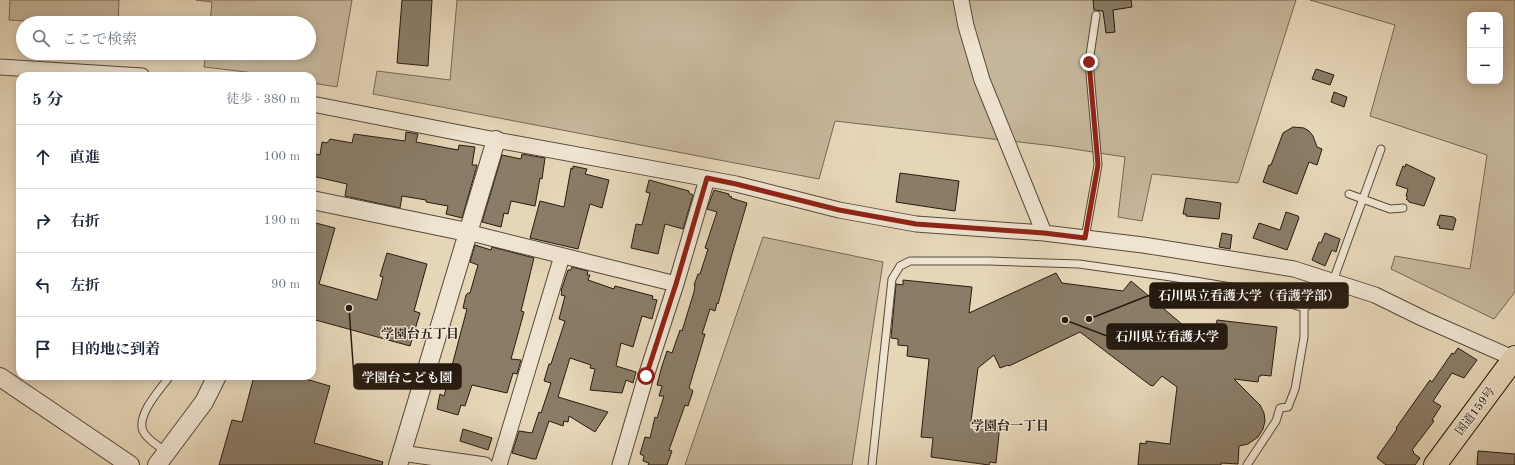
<!DOCTYPE html>
<html lang="ja">
<meta charset="utf-8">
<style>
:root{--surface:#fff;--page:#f6f6f7;--text:#1f2937;--muted:#747a83;--line:#e0e1e3}
body{margin:0;font-family:"Old Standard TT","Noto Serif JP",serif;background:var(--page);color:var(--text)}
.controls{position:absolute;right:12px;top:12px;display:grid;overflow:hidden;border-radius:8px;box-shadow:0 2px 10px #0003}
.controls button{width:36px;height:36px;display:grid;place-items:center;padding:0;border:0;border-bottom:1px solid var(--line);background:var(--surface);color:var(--text);font:20px sans-serif}
.stop{position:absolute;width:12px;height:12px;margin:-9px;border:3px solid #8f2418;border-radius:50%;background:#fff}
.stop.end{background:#8f2418;border-color:#fff;box-shadow:0 1px 4px #0008}
.list{margin:0;padding:0;list-style:none}
h2{display:flex;justify-content:space-between;align-items:center;height:52px;margin:0;padding:0 16px;font-size:17px}
h2 small{font-size:13px;font-weight:400;color:var(--muted)}
.list li{display:grid;grid-template-columns:26px 1fr auto;gap:12px;align-items:center;box-sizing:border-box;height:64px;padding:0 16px;border-top:1px solid var(--line)}
.list b{display:block;font-size:15px;white-space:nowrap}
.list em{font-size:13px;font-style:normal;color:var(--muted)}
.icon{flex:none;width:22px;height:22px;fill:none;stroke:currentColor;stroke-width:2;stroke-linecap:round;stroke-linejoin:round}
.map{position:relative;flex:none;width:1515px;height:465px;overflow:hidden}
.search{position:absolute;background:var(--surface);box-shadow:0 2px 10px #0003;left:16px;top:16px;width:300px;height:44px;display:flex;align-items:center;gap:10px;box-sizing:border-box;padding:0 14px;border-radius:22px;color:var(--muted);font-size:15px}
.panel{position:absolute;background:var(--surface);box-shadow:0 2px 10px #0003;left:16px;top:72px;width:300px;height:308px;border-radius:12px}
.map>svg:first-child{display:block}
.green{fill:#c6b69b;stroke:#766856;fill-rule:evenodd}
.building{fill:#8a7c67;stroke:#271b10}
.lines{fill:none;stroke-linecap:round;stroke-linejoin:round}
.service-casing{stroke:#574a3a;stroke-width:9}
.minor-casing{stroke:#574a3a;stroke-width:17}
.tertiary-casing{stroke:#574a3a;stroke-width:20}
.trunk-casing{stroke:#271b10;stroke-width:24}
.service{stroke:#efe4d1;stroke-width:7}
.minor{stroke:#efe4d1;stroke-width:15}
.tertiary{stroke:#efe4d1;stroke-width:18}
.trunk{stroke:#e6d6b8;stroke-width:22}
.route{stroke:#8f2418;stroke-width:5}
.labels{text-anchor:middle;stroke-width:3;stroke-linejoin:round;paint-order:stroke}
.street-label{font-size:12px;fill:#271b10;stroke:#efe4d1}
.neighbourhood-label{font-size:13px;font-weight:bold;fill:#271b10;stroke:#efe4d1}
.leader{fill:none;stroke:#271b10;stroke-width:1.5}
.callout-dot{fill:#271b10;stroke:#efe4d1;stroke-width:1.5}
.callout{fill:#271b10;stroke:#271b10;stroke-width:1.5}
.callout-label{font-size:13px;text-anchor:middle;font-weight:bold;fill:#fff}
</style>
<div class="map">
<svg width="1515" height="465" viewBox="0 0 1515 465">
<rect width="100%" height="100%" fill="#e6d6b8"/>
<filter id="stains"><feTurbulence type="fractalNoise" baseFrequency=".005" numOctaves="4"/><feColorMatrix values="0 0 0 0 .2 0 0 0 0 .09 0 0 0 0 .02 0 0 0 .5 -.17"/></filter>
<radialGradient id="worn" r=".72"><stop offset=".6" stop-color="#630" stop-opacity="0"/><stop offset="1" stop-color="#630" stop-opacity=".3"/></radialGradient>
<path class="green" d="M 10,0 L 119,0 L 118,23 L 50,23 L 9,20 Z
M 196,0 L 352,0 L 337,87 L 312,83 L 312,76 L 280,76 L 204,67 L 206,53 L 309,53 L 309,23 L 210,23 L 212,2 Z
M 457,0 L 1296,0 L 1238,183 L 1152,174 L 1142,221 L 1118,217 L 1125,157 L 1054,146 L 835,121 L 819,179 L 373,94 L 377,71 L 450,80 Z
M 1310,0 L 1515,0 L 1515,292 L 1494,319 L 1391,269 L 1395,256 L 1470,269 L 1487,155 L 1370,116 L 1395,25 ZM 1470,15 L 1500,15 L 1500,81 L 1470,81 Z
M 763,237 L 883,262 L 852,465 L 685,465 Z"/>
<path class="building" d="M 402,0 L 432,0 L 428,66 L 397,63 Z
M 1093,0 L 1131,0 L 1132,7 L 1113,10 L 1115,32 L 1106,33 L 1103,11 L 1094,10 Z
M 1316,69 L 1334,75 L 1330,85 L 1312,79 Z
M 1334,92 L 1347,97 L 1344,107 L 1331,102 Z
M 1293,127 L 1304,128 L 1309,131 L 1313,136 L 1317,147 L 1322,149 L 1317,165 L 1309,162 L 1297,194 L 1263,182 L 1269,165 L 1271,165 L 1283,133 Z
M 406,132 L 418,134 L 416,142 L 458,150 L 459,145 L 475,147 L 472,165 L 477,165 L 476,169 L 462,218 L 446,214 L 448,206 L 426,202 L 426,200 L 402,196 L 400,208 L 345,196 L 347,184 L 312,176 L 312,153 L 320,155 L 322,142 L 327,143 L 330,139 L 352,143 L 354,134 L 405,141 Z
M 522,154 L 545,158 L 542,179 L 540,178 L 535,206 L 511,201 L 508,214 L 504,213 L 501,227 L 482,222 L 502,155 L 521,159 Z
M 1406,164 L 1435,178 L 1424,206 L 1409,202 L 1409,201 L 1406,199 L 1408,197 L 1406,196 L 1408,189 L 1396,185 L 1403,166 L 1405,167 Z
M 573,166 L 587,169 L 585,174 L 609,180 L 602,208 L 590,204 L 578,249 L 530,238 L 540,201 L 564,207 L 571,168 L 573,169 Z
M 900,173 L 959,181 L 955,211 L 896,202 Z
M 649,180 L 689,191 L 689,193 L 693,195 L 683,229 L 665,224 L 658,254 L 631,248 L 636,224 L 642,225 L 650,193 L 646,192 Z
M 714,190 L 729,194 L 729,196 L 732,197 L 731,198 L 747,203 L 732,254 L 718,304 L 717,303 L 715,311 L 710,309 L 702,334 L 705,334 L 689,388 L 693,391 L 688,406 L 685,405 L 669,450 L 672,451 L 667,465 L 648,465 L 649,463 L 643,461 L 644,456 L 640,454 L 645,437 L 650,438 L 655,417 L 657,418 L 664,396 L 659,396 L 662,386 L 657,385 L 662,366 L 667,351 L 672,353 L 680,330 L 682,331 L 694,292 L 695,285 L 694,285 L 698,274 L 700,274 L 708,249 L 705,248 L 717,212 L 707,209 Z
M 1186,198 L 1221,203 L 1219,219 L 1186,216 L 1186,214 L 1183,214 Z
M 1286,212 L 1298,216 L 1299,218 L 1287,250 L 1253,238 L 1259,223 L 1280,230 Z
M 1440,215 L 1454,217 L 1454,218 L 1456,219 L 1453,230 L 1439,228 L 1440,226 L 1437,225 Z
M 312,222 L 335,228 L 319,284 L 377,300 L 383,277 L 380,276 L 387,253 L 427,264 L 414,311 L 420,313 L 410,346 L 312,319 Z
M 1222,233 L 1232,235 L 1230,249 L 1219,247 Z
M 1325,233 L 1340,239 L 1336,252 L 1332,250 L 1325,266 L 1312,260 L 1319,242 L 1321,243 Z
M 475,245 L 491,250 L 492,247 L 534,258 L 521,311 L 524,312 L 511,359 L 521,360 L 517,374 L 513,373 L 507,393 L 472,385 L 465,406 L 461,405 L 458,415 L 437,409 L 440,394 L 444,396 L 467,309 L 463,308 L 466,295 L 468,293 L 470,293 L 478,265 L 470,262 Z
M 572,267 L 588,271 L 587,275 L 590,275 L 588,280 L 614,289 L 615,286 L 653,296 L 652,299 L 657,300 L 652,319 L 642,316 L 633,347 L 621,343 L 616,366 L 636,372 L 633,383 L 626,380 L 622,393 L 590,390 L 595,369 L 590,368 L 591,365 L 570,358 L 558,397 L 608,412 L 595,432 L 569,416 L 568,422 L 564,421 L 563,426 L 549,421 L 537,456 L 536,459 L 533,459 L 512,453 L 519,431 L 532,433 L 539,412 L 541,413 L 551,383 L 544,381 L 549,364 L 551,364 L 565,321 L 559,319 L 565,296 L 561,295 L 562,292 L 561,291 L 568,270 L 571,270 Z
M 1056,273 L 1062,283 L 1123,291 L 1131,281 L 1203,342 L 1205,325 L 1216,327 L 1217,320 L 1277,327 L 1271,376 L 1261,375 L 1261,376 L 1259,376 L 1258,382 L 1234,379 L 1260,405 L 1264,413 L 1265,421 L 1263,429 L 1258,437 L 1248,444 L 1239,446 L 1238,464 L 1221,463 L 1221,465 L 1138,465 L 1140,443 L 1146,444 L 1146,441 L 1170,444 L 1177,387 L 1162,376 L 1153,386 L 1150,385 L 1080,332 L 1009,366 L 1008,365 L 1000,368 L 994,355 L 978,368 L 971,421 L 1000,424 L 996,463 L 990,462 L 989,465 L 931,457 L 933,438 L 921,437 L 929,359 L 907,356 L 908,346 L 898,345 L 898,339 L 891,338 L 896,284 L 903,285 L 903,280 L 972,287 L 969,313 Z
M 1458,348 L 1477,360 L 1464,378 L 1452,373 L 1433,401 L 1441,406 L 1432,420 L 1434,421 L 1412,450 L 1414,452 L 1413,453 L 1420,458 L 1415,465 L 1386,465 L 1377,458 L 1380,453 L 1397,429 L 1396,428 L 1430,380 L 1432,382 L 1452,353 L 1454,354 Z
M 254,376 L 295,376 L 330,386 L 314,443 L 383,462 L 382,465 L 219,465 L 232,420 L 242,422 Z
M 463,429 L 492,438 L 488,450 L 460,441 Z
M 1478,451 L 1515,454 L 1515,465 L 1477,465 Z"/>
<g class="lines">
<defs>
<path id="service" d="M 1349,194 L 1390,209 L 1403,208
M 1085,238 L 1098,165 L 1089,62 L 1096,15
M 166,452 C 159,446 147,440 143,431 C 136,415 161,388 170,376
M 872,465 L 892,279 L 900,266 L 910,261 L 989,261 L 1079,264 L 1171,277 L 1237,288 L 1304,308
M 1247,465 L 1276,421 L 1280,408 L 1288,407 L 1295,389 L 1304,337 L 1304,308 L 1317,300 L 1333,281 L 1381,149"/>
<path id="minor" d="M 961,0 L 966,26 L 982,80 L 1044,233
M 0,67 L 142,76
M 312,104 L 496,140 L 736,184 L 839,210 L 916,224 L 1044,233 L 1143,245 L 1294,269 L 1375,295 L 1424,319 L 1515,359
M 467,232 L 676,284
M 401,453 L 485,465
M 499,465 L 562,256
M 620,465 L 646,376 L 676,284 L 707,179"/>
<path id="tertiary" d="M 312,200 L 467,232
M 0,377 L 130,465
M 157,465 L 204,402 L 217,376
M 398,465 L 496,140"/>
<path id="trunk" d="M 1435,465 L 1515,357"/>
</defs>
<use href="#service" class="service-casing"/>
<use href="#minor" class="minor-casing"/>
<use href="#tertiary" class="tertiary-casing"/>
<use href="#trunk" class="trunk-casing"/>
<use href="#service" class="service"/>
<use href="#minor" class="minor"/>
<use href="#tertiary" class="tertiary"/>
<use href="#trunk" class="trunk"/>
</g>
<g class="lines">
<path class="route" d="M 646,376 L 676,284 L 707,178 L 736,184 L 839,210 L 916,224 L 1044,233 L 1085,238 L 1098,165 L 1089,62"/>
</g>
<g class="labels">
<g class="street-label">
<text transform="translate(1475 411) rotate(-53)" y="4">国道159号</text>
</g>
<g class="neighbourhood-label">
<text x="420" y="338">学園台五丁目</text>
<text x="1010" y="430">学園台一丁目</text>
</g>
</g>
<path class="leader" d="M1089 319L1150 295M1065 320L1107 336M349 308L354 377"/>
<g class="callout-dot">
<circle cx="1089" cy="319" r="4"/>
<circle cx="1065" cy="320" r="4"/>
<circle cx="349" cy="308" r="4"/>
</g>
<g class="callout">
<rect x="1150" y="283" width="198" height="25" rx="4"/>
<rect x="1107" y="324" width="120" height="25" rx="4"/>
<rect x="354" y="364" width="107" height="25" rx="4"/>
</g>
<g class="callout-label">
<text x="1249" y="300">石川県立看護大学（看護学部）</text>
<text x="1167" y="341">石川県立看護大学</text>
<text x="407" y="382">学園台こども園</text>
</g>
<rect width="100%" height="100%" filter="url(#stains)"/>
<rect width="100%" height="100%" fill="url(#worn)"/>
</svg>
<div class="controls">
<button>+</button>
<button>−</button>
</div>
<div class="stop" style="left:646px;top:376px"></div>
<div class="stop end" style="left:1089px;top:62px"></div>
<div class="search"><svg class="icon" aria-label="search" viewBox="0 0 24 24"><circle cx="10" cy="10" r="6"/><path d="M15 15l6 6"/></svg>ここで検索</div>
<section class="panel">
<h2>5 分<small>徒歩 · 380 m</small></h2>
<ul class="list">
<li><svg class="icon" aria-label="ahead" viewBox="0 0 24 24"><path d="M12 20V5M6 11l6-6 6 6"/></svg><div><b>直進</b></div><em>100 m</em></li>
<li><svg class="icon" aria-label="right" viewBox="0 0 24 24"><path d="M7 20v-9h11M14 6l5 5-5 5"/></svg><div><b>右折</b></div><em>190 m</em></li>
<li><svg class="icon" aria-label="left" viewBox="0 0 24 24"><path d="M17 20v-9H6M10 6l-5 5 5 5"/></svg><div><b>左折</b></div><em>90 m</em></li>
<li><svg class="icon" aria-label="arrive" viewBox="0 0 24 24"><path d="M6 21V4h12l-3 4 3 4H6"/></svg><div><b>目的地に到着</b></div></li>
</ul>
</section>
</div>
